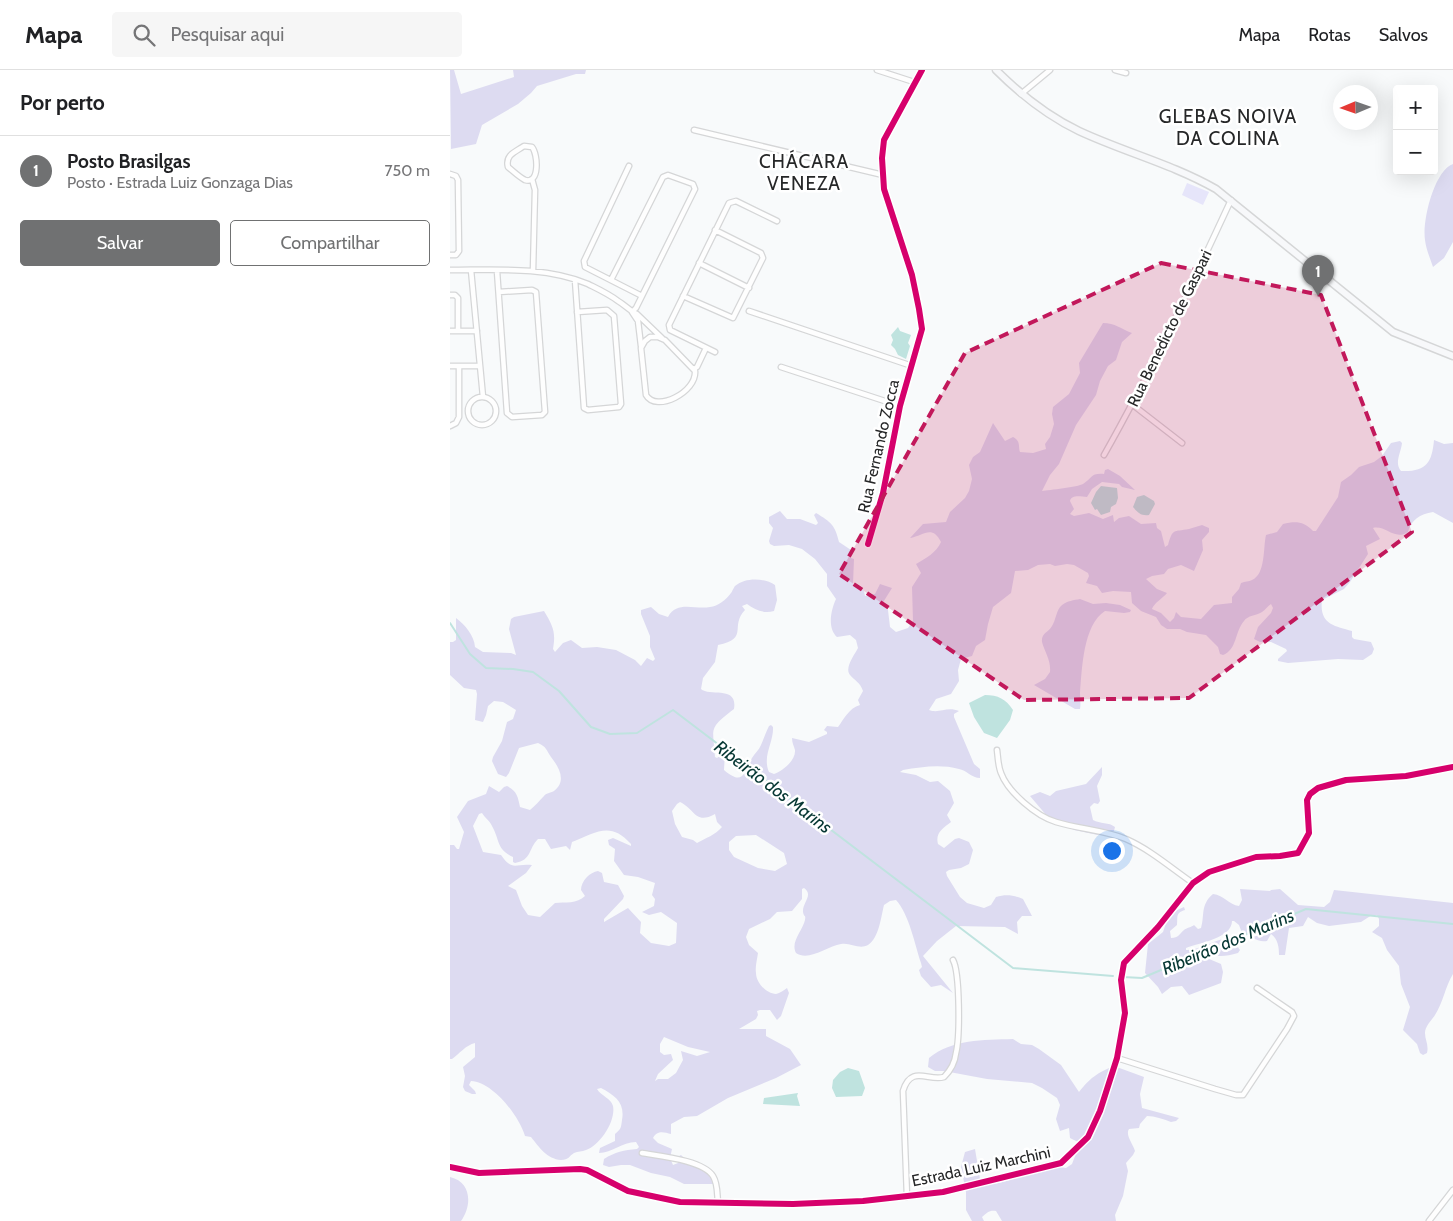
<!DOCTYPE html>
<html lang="pt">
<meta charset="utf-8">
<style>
:root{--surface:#fff;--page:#f6f6f6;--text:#202124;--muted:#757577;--line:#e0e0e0;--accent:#707172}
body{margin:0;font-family:Cabin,sans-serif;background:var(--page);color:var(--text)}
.controls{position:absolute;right:15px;top:15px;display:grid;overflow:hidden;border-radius:5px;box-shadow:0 5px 20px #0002}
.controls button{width:45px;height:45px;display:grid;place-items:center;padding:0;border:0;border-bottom:1px solid var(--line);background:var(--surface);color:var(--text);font:25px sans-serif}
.compass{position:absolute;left:883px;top:15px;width:45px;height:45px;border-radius:50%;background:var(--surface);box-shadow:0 5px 20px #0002;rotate:268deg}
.you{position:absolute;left:661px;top:780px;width:18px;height:18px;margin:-12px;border:4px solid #fff;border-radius:50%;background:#1a73e8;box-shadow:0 0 0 8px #1a73e833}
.badge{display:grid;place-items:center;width:32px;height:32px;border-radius:50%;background:var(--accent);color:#fff;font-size:16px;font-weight:700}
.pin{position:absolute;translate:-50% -41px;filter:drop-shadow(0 1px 2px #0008)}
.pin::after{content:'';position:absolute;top:26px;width:18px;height:15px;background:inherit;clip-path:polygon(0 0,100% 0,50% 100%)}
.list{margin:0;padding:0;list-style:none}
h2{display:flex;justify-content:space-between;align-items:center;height:65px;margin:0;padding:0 20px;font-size:21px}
h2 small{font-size:16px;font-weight:400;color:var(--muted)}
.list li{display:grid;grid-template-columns:32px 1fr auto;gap:15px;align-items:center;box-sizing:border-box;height:70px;padding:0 20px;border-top:1px solid var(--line)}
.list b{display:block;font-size:19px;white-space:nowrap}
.list p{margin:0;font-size:16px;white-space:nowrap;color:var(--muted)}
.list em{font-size:16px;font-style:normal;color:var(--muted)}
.actions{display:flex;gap:10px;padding:15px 20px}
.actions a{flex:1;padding:11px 0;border:1px solid var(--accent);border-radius:5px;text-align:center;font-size:18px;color:var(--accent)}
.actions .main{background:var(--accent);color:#fff}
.icon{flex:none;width:28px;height:28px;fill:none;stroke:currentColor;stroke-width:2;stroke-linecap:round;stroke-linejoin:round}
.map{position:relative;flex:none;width:1003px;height:1151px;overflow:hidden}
header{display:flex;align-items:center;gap:30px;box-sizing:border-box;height:70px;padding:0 25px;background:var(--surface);border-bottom:1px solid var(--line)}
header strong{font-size:24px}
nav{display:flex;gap:28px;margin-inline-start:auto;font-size:18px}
.search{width:350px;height:45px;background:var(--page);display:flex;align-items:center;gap:12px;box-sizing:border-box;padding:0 18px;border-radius:5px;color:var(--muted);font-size:19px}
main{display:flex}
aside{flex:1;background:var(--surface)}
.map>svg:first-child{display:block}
.green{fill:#e6e5fa}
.forest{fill:#dddbf1;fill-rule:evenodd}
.water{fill:#bfe3df}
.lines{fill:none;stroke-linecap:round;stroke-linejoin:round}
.stream{stroke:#bfe3df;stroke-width:2}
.minor-casing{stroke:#d5d6d7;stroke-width:7}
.secondary-casing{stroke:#d5d6d7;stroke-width:9}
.minor{stroke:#fefefe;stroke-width:4.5}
.secondary{stroke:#f7f8fa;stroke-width:6}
.cycleway-casing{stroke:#fff;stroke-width:9}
.cycleway{stroke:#d6006c;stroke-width:6}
.marked{fill:#c2185b;fill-opacity:0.2;stroke:#c2185b;stroke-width:4;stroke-dasharray:10 6;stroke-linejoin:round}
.labels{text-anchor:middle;stroke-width:5;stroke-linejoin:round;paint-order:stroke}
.street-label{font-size:16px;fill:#262728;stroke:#fff}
.water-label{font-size:18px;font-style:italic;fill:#063733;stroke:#fff}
.quarter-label{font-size:19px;letter-spacing:1px;fill:#262728;stroke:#fff}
</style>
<header>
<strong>Mapa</strong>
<div class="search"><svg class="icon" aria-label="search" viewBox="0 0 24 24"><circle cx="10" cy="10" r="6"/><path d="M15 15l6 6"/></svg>Pesquisar aqui</div>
<nav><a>Mapa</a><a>Rotas</a><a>Salvos</a></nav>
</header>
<main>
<aside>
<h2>Por perto<small></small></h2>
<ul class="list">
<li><span class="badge">1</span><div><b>Posto Brasilgas</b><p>Posto · Estrada Luiz Gonzaga Dias</p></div><em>750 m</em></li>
</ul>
<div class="actions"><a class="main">Salvar</a><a>Compartilhar</a></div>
</aside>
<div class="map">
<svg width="1003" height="1151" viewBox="0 0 1003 1151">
<rect width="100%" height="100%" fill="#f8fafb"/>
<path class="green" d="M 737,113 L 759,122 L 753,135 L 732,125 Z"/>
<path class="forest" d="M 0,0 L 4,0 L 11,24 L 64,7 L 63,0 L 136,0 L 135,4 L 126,4 L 87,16 L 81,23 L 68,34 L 32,55 L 26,74 L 1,79 Z
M 1003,94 L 1003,172 L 994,188 L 983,197 C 980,188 976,179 975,170 C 972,151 984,101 1003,94 Z
M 653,253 C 665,253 671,259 682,263 L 672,272 L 666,290 L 658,296 L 650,311 L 646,325 L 626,355 L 609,394 L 600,405 L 592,421 C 599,420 628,417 633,414 C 643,408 640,403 654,404 L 655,400 L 658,399 L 670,406 L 685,420 L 672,417 L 669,414 L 652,412 L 642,419 L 637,427 C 631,427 622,424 620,431 L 624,439 L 620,444 L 624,446 L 639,443 L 653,449 L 663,445 L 664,452 L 669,448 L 679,446 L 691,454 L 706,453 L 707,458 L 711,461 L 715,477 L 718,475 C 723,458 723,462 739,459 C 743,458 748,456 752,455 L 759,458 L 759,462 L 752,470 L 753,480 L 744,501 L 731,495 L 718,499 L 714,504 L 702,506 L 696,509 L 707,519 L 717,523 C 713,528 704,533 702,539 L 711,543 L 720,552 L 724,548 L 726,542 L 731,547 L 751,549 L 764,535 L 782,533 L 782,527 L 789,519 L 791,513 C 795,511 799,512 802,510 C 816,504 813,477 816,465 L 827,462 L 833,454 C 845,451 854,451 863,461 L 866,461 L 888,427 L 891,412 L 901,405 L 909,397 L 924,392 L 932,386 L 941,373 L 950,371 L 952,373 C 951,383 944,393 951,401 C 976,402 982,393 984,370 L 994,374 L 1003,373 L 1003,453 L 983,442 C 970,444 961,450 958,462 C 944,471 936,455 923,458 L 930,469 L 916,476 L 918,484 L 900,512 L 894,519 L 872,530 C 869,554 884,556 902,561 L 902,567 L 904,569 L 921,572 L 924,579 L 922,584 L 913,590 L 888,589 L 838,593 L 828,591 L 828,589 L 837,581 L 836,579 L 821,572 L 810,572 L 804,569 L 808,557 L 821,543 L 823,538 L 821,534 C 818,536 815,540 812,542 C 806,546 798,545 794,551 C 785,561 787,580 773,585 L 770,584 L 768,577 L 756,565 L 737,562 L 730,559 L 717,559 L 711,555 L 706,547 L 691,541 L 682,533 L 681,522 L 663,521 L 652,523 L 647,516 L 636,513 L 639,506 L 638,503 L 624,495 L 617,494 L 605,496 L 600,494 L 588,495 L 578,500 L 565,501 L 561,523 L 543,537 L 538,554 L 535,570 L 526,576 L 522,586 L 511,589 L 508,600 L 509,611 L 501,624 L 486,629 L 479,640 C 489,644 497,636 509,641 L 504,644 L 504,647 L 524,694 L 530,699 L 530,708 C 522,708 516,700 509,699 C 490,694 472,697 453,700 L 450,702 L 466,705 L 480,712 L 488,711 L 500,721 L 504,733 L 497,745 L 501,752 C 493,758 485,763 488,774 L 494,778 L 505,769 L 509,768 L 519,772 L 523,780 L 519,794 L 511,798 L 499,800 L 496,802 L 497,806 L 510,827 L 517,833 L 534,838 L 541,835 L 546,827 C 556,824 563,825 573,829 L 582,846 L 572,846 L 567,852 L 568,864 L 555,857 L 506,856 L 487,871 L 473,886 L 503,923 L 491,915 L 481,917 L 471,906 L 469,900 L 472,897 L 471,893 C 465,875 459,844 446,830 L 440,831 L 434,835 C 431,847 429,868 418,875 C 409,880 400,872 391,874 C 377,876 359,892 346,883 C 340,872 353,860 355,850 C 356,844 354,848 353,842 C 352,833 364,825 354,818 L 352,819 L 352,829 L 342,841 L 327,842 L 320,849 L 299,859 L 296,867 L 299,875 L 308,883 C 307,890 305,897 306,903 C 306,913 317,924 326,924 C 330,923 334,920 337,918 L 339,923 L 331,946 L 327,950 L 320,940 L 310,940 L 307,941 L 308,945 L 306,949 L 289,959 L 316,959 L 316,966 L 340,979 L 351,995 L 326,1008 L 278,1028 L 247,1046 L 234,1047 L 221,1054 L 221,1064 C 214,1062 207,1060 203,1068 L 208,1073 L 222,1079 L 220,1088 L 223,1095 L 228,1093 L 229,1086 L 231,1085 L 240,1094 L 263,1104 L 268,1109 L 267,1114 L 234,1114 L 220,1107 L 201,1103 L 180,1095 L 171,1095 L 159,1097 L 153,1095 L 154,1089 C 165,1082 174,1080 187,1079 L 189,1077 L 186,1072 C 172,1072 162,1083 149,1083 L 150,1078 L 165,1071 L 165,1064 C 171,1059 171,1058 172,1050 C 175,1033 166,1026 151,1018 L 147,1019 C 151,1026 161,1028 163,1036 C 166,1051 150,1075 136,1080 C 132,1082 128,1081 124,1083 C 119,1086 119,1090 111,1090 C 97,1089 89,1077 81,1067 L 75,1066 C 69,1046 43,1012 21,1011 L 19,1015 L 25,1021 L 26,1024 L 22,1024 L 15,1021 L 13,1017 L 15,1006 L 13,997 L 25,987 L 25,973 C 16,975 9,984 2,989 L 0,989 L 0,775 L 4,775 L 7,779 L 9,779 L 14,762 L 7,747 L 18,731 L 36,724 L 39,716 L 49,722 L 54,717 L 57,716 C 67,721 68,727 70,737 L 80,740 C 85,736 89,731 94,726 C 96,723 100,723 104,721 C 117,711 109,697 101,687 C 96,680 97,677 88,673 L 69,678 L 59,703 L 56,707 L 48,704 L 42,691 L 43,687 L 52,671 L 57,652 L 63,649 L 66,640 L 53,632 L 44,631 L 38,636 L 36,645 L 33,652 L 25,650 L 27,624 L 26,620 L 14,618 L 0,605 L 0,572 L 3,572 L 6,570 L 6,548 C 15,555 24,565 25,577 L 33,582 L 61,583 L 66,585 L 59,559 L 61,549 L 64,547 L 94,541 C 103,556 106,562 103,579 L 105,582 L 113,573 L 121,570 L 132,578 L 147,577 L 166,580 L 185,590 L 191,596 L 197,588 L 203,591 L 205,589 L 200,577 L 200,566 L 191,544 L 191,540 L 201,537 L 209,544 L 218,547 C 227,530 245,540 260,537 C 268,536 276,530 281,523 C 282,522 284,517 285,516 C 296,507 314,508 325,515 L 327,530 L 324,541 C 314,544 305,540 297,534 L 292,536 L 295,540 C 279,557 300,568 268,575 L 265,592 L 253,608 L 251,619 C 260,627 288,615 284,639 C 258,659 263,657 265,687 L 267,688 L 275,682 L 274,700 C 294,717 294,702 302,688 C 305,683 309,680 311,675 C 314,668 316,662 319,656 L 321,655 L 323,657 C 324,672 312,686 319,702 L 324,704 C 332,701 346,691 345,680 C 344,676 342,673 342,668 L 359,672 L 377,664 L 377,662 L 374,660 L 377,656 L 388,657 C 394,649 399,638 410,635 L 408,630 L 413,621 C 410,612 405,611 400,605 C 394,598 405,584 408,578 L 406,570 L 400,565 L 387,567 C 377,558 381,540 386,529 L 377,516 L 377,504 L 365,489 L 352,479 L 339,475 L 324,476 L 320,474 L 319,471 L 323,458 L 319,453 L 319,447 L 330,441 L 337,449 L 350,449 L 366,455 L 368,453 L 364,445 L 366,443 C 381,452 385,455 389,472 L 401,480 L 401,488 L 404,489 L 403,514 L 414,521 L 415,526 L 425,524 L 430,514 L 442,518 L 432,534 L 438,540 L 440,557 L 446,562 L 458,558 L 463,551 L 462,517 L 471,503 L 466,494 C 475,489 487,482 491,472 C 482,454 473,466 460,468 L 473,454 L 496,452 L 500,442 L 515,428 L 519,421 L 522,409 L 519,395 L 523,387 L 530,382 L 543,353 L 555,371 L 563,367 C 571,371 568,376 570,382 L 583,383 L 596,379 L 595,374 L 600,367 L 604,354 L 602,344 L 603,337 L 619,324 L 630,303 L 629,293 ZM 230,732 C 245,739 245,755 265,744 L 267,752 L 272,757 C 265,765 256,768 247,773 L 243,770 L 232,767 L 225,754 L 222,741 L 227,734 ZM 32,743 C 35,748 40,751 42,756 C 50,770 46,779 63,787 L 63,792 L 65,793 C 82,790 78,779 88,769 L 95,769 L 101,779 L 116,776 L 120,780 L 122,772 C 146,762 161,751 181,774 L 181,776 L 163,768 L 158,770 L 159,775 L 165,779 L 164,791 L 174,805 L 188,807 L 205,813 L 202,825 L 205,829 L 204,836 L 192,842 L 199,845 L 211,842 L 227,853 L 226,873 L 219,876 L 201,873 L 190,863 L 191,852 L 178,838 L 154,852 L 154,849 L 173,829 L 174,826 L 168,815 L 154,812 L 152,803 L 148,801 C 140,802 131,811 131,820 L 135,826 C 127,834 115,832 105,833 L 90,847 L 78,845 L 72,836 L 66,820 L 58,816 L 76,803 L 82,795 C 65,793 63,802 51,785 L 33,782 L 23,756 L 29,744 ZM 306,765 L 334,783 L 337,794 L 325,801 L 308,798 L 284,787 L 279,780 L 279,772 L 286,766 ZM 214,967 L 238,977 L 260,982 L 247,986 L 231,981 L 233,990 L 226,1003 L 218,1009 L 208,1009 L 205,1011 L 208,1004 L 223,990 L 221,984 L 214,985 L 210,982 L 210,974 Z
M 630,529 L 643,534 L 656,533 L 670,535 L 681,540 L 680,542 L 674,543 L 655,541 C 633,555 632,599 630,623 C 630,628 631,634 630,639 L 625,639 L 584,615 L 595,609 L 600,602 C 601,590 595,583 592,572 C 591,563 598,563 602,556 C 606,550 606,540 612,535 C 617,531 624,530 630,529 Z
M 652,697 L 652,705 L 647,716 L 650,731 L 648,734 L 644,733 L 640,737 L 643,750 C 650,754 659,752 665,757 L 664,761 L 648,765 L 624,760 L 597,746 L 580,726 L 590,722 L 600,726 L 606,721 L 636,714 Z
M 790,819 L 820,821 L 821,820 L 830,819 L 848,835 L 874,837 L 880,832 L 884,820 L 1003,833 L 1003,904 C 995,917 993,933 985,945 C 982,950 975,956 975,963 C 975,970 979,975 977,983 L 973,985 L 970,983 L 967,974 L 953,960 L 960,937 L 951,914 L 949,896 L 937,880 L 932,868 L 922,862 L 929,856 L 929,849 L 927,845 L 922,845 L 911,852 L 879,856 L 867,853 L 858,847 L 853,856 L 839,858 L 835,885 L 829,885 C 829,877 828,869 821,864 L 817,871 C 807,873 801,865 792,863 L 789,855 L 784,851 L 782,851 C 782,868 749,873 736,878 L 736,880 C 750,881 768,867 779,869 C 784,869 787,876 790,880 L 788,883 C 776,886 769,888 758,883 L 752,886 L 771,894 L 773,902 L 771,913 L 739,925 L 732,916 L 721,917 L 712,924 L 708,917 L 695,903 L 698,874 L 713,862 L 716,853 L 725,841 L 734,837 L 735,840 C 725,843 728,847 727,855 L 720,861 L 721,868 C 729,868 729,864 734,860 C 736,858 742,857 744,855 L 748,859 L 751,858 C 755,845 750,835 763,824 C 774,825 779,835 789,836 L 792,830 Z
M 563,969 L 571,974 L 582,975 L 589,979 L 611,995 L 629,1022 C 640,1008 647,1003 664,996 L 694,1007 L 690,1024 L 692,1038 L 729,1048 L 726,1051 L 721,1052 C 713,1049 705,1046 697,1046 L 690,1054 L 689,1058 L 679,1059 C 675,1065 683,1074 685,1081 L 683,1085 L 676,1093 L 678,1101 L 673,1126 L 665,1145 L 666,1151 L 552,1151 L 546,1141 C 539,1140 537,1143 532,1147 L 534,1151 L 522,1151 L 516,1140 L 516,1122 L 511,1097 L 515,1082 L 525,1079 L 531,1115 L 549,1113 L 591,1101 L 602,1096 L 616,1098 L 622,1094 L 630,1073 L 620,1068 L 619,1058 L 610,1061 L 606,1049 L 610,1035 L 607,1028 L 592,1018 L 582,1013 L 537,1009 L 494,1001 L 485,1001 L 478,997 L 479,988 C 502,969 533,970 563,969 Z
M 0,1107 C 22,1112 22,1136 11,1151 L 0,1151 Z"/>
<path class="water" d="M 448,257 L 450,261 L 461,265 L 458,273 L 460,276 L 456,289 L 448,285 L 445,279 L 441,275 L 443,270 L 441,265 Z
M 651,416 L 667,418 L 668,428 L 666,434 L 661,437 L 660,442 L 651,445 L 647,439 L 645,440 L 641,433 L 646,422 Z
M 694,425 L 704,431 L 705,434 L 699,445 C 691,446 688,443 683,437 L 687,427 Z
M 535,625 C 548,625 556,629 563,640 L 560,650 L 547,668 L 534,663 L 524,647 L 519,633 Z
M 398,998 L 409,1001 L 415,1018 L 412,1026 L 386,1027 L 382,1018 L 383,1010 L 390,1002 Z
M 348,1023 L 347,1026 L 350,1036 L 313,1034 L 314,1028 Z"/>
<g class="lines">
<path class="stream" d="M 0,553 L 20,584 L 36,598 L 63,599 L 83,602 L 109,621 L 141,657 L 160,664 L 187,663 L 223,640 L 563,898 L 663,906
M 673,907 L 692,908 L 856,839 L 1003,854"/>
<defs>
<path id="minor" d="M 427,0 L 464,12
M 665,0 L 676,3
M 571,24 L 600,0
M 244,60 L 433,105
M 74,76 L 82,77 C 88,84 90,115 75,110 C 69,107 63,101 58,97 C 55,85 65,82 74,76 Z
M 179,96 L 134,191 L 135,197 L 192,226
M 0,104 L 6,106 L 8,110 L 9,181 L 6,185 L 0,185
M 82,109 L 85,120 L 83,201
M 249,193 L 299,218
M 0,200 C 46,200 95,196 138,214 C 148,219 159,224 168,231 C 175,235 180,241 187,244 L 212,268
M 21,200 L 33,327
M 47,201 L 57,343 L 62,347 L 92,345 L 95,342 L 86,222 L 82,220 L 49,222
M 125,210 L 134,338 L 138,340 L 169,337 L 171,334 L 164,246 L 157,240 L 127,242
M 161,210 L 213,107 L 218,105 L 243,114 L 245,119 L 186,238 L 182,242
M 0,225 L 5,225 L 8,228 L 8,261
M 233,226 L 283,248 L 313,188 L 311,183 L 265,160
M 299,241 L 462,296
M 182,242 L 188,251 L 191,276
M 0,261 L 27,261
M 200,267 L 208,267 L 215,270 L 245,301 C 247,322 206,343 196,325 L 191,278 L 195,271 Z
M 265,282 L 220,260 L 219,255 L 279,133 L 286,131 L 327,151
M 0,296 L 30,296
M 331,297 L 450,336
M 244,299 L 247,297 L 256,278
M18 341a14 14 0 1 1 28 0a14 14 0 1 1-28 0Z
M 683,335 L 732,373
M 0,356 L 6,353 L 9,347 L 9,296
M 654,385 C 701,302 741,216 781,130
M 418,474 L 433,423 L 450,336 L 472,259 L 469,239 L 462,205 L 434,119 L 432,88 L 434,70 L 472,0
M 547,680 C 548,687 548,696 551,703 C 558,722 586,746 606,752 C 629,759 654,760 676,769 C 701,780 721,798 743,813
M 667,988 L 765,1019 L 786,1025 L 793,1025 L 837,959 L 844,946 L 842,942 L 807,918
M 192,1083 C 209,1086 253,1090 263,1106 C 268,1114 267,1124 268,1133
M 0,1097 L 29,1103 L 130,1099 L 137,1100 L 178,1121 L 230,1132 L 343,1134 L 413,1131 L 493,1122 L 611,1093 L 638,1067 L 650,1041 L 667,988 L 675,943 L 671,910 L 674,893 L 708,857 L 743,813 L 759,802 L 806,787 L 830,786 L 848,783 L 859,763 L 857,730 L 860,724 L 868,718 L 896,710 L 956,706 L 1003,697
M 457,1127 L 453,1021 C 461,994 479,1012 494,1007 C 501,1000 505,992 506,983 C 510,967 510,903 503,890
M 979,1151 L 1003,1120"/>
<path id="secondary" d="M 546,0 C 570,24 598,46 629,61 C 674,82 722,94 766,119 L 943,262 L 1003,286"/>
</defs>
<use href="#minor" class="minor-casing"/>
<use href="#secondary" class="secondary-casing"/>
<use href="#minor" class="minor"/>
<use href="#secondary" class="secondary"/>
<defs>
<path id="cycleway" d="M 418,474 L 433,423 L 450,336 L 472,259 L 469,239 L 462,205 L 434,119 L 432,88 L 434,70 L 472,0
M 0,1097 L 29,1103 L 130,1099 L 137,1100 L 178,1121 L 230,1132 L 343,1134 L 413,1131 L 493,1122 L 611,1093 L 638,1067 L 650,1041 L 667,988 L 675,943 L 671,910 L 674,893 L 708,857 L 743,813 L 759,802 L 806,787 L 830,786 L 848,783 L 859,763 L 857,730 L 860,724 L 868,718 L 896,710 L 956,706 L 1003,697"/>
</defs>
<use href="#cycleway" class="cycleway-casing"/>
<use href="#cycleway" class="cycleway"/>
</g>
<path class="marked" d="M 711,193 L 871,225 L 962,462 L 739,628 L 574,630 L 389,504 L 515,283 Z"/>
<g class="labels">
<g class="street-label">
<text transform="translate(719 258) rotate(-64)" y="6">Rua Benedicto de Gaspari</text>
<text transform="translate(428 376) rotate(-77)" y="6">Rua Fernando Zocca</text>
<text transform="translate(531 1096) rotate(-12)" y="6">Estrada Luiz Marchini</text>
</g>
<g class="water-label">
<text transform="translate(323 717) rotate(37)" y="6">Ribeirão dos Marins</text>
<text transform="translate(778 872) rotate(-23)" y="6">Ribeirão dos Marins</text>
</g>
<g class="quarter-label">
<text x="778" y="53">GLEBAS NOIVA<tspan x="778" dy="22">DA COLINA</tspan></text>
<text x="354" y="98">CHÁCARA<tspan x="354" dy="22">VENEZA</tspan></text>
</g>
</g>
</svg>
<div class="controls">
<button>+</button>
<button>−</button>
</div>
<svg class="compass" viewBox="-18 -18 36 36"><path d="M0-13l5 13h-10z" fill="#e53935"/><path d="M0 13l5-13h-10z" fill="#757577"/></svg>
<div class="you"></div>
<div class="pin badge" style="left:868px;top:226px">1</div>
</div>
</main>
